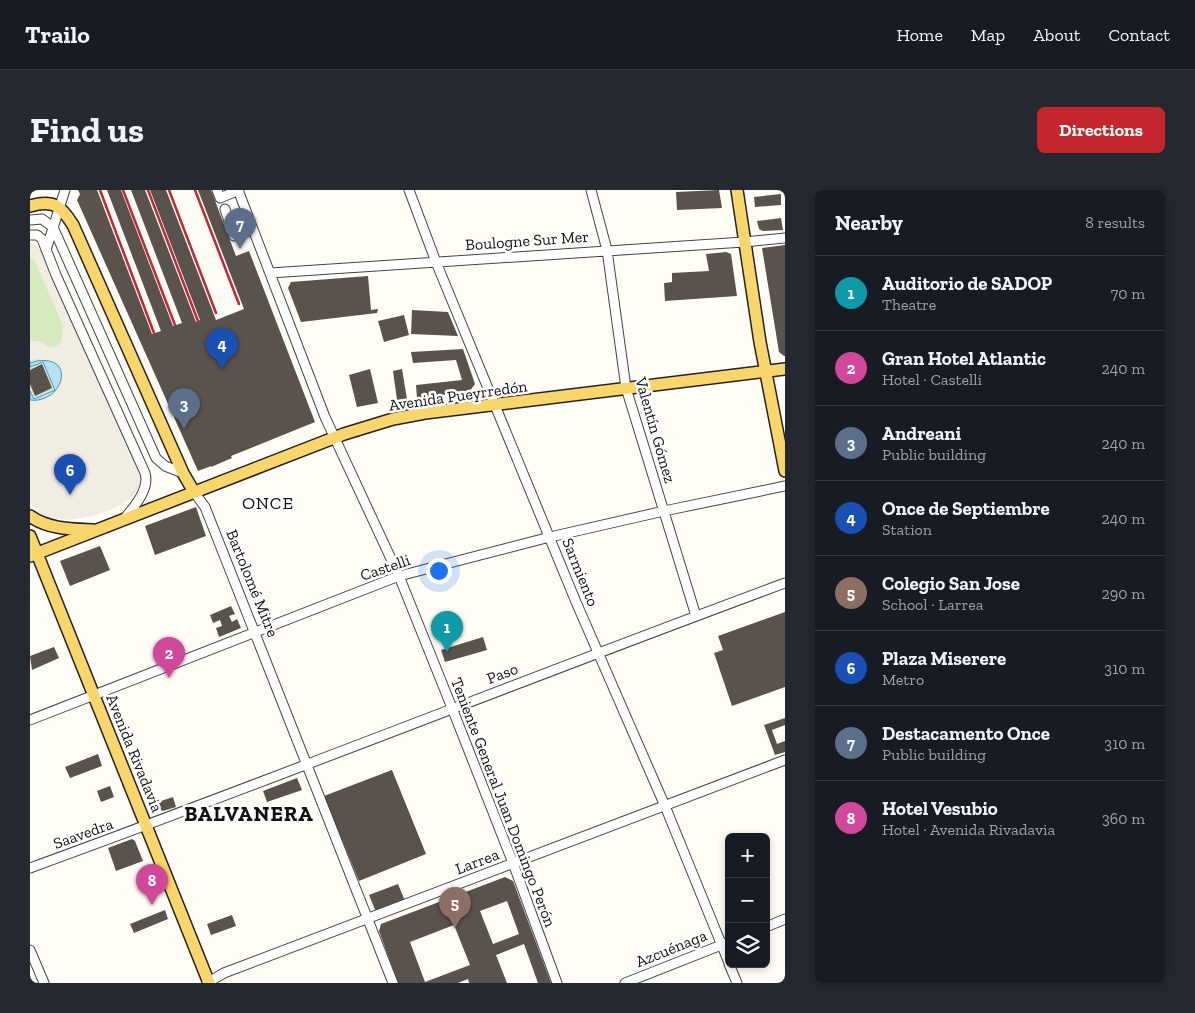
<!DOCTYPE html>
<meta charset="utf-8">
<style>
:root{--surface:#171b24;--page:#242831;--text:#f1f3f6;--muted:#9ea1a6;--line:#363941;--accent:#c4262e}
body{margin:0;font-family:"Zilla Slab",serif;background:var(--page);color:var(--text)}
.controls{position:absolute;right:15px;bottom:15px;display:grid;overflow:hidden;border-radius:8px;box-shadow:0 2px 8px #0003}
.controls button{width:45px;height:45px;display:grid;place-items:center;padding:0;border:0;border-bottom:1px solid var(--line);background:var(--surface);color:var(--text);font:25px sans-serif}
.you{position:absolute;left:408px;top:380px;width:18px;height:18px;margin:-12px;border:4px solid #fff;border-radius:50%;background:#1a73e8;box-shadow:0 0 0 8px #1a73e833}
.badge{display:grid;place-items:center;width:32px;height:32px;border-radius:50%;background:var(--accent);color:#fff;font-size:16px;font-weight:700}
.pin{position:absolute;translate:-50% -41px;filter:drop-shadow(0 1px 2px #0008)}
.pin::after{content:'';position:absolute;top:26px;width:18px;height:15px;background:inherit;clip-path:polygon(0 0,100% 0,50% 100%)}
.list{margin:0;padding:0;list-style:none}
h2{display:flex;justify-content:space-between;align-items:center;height:65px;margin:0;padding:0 20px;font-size:21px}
h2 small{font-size:16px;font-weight:400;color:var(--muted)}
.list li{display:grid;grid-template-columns:32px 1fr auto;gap:15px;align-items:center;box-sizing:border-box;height:75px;padding:0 20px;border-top:1px solid var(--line)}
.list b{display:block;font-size:19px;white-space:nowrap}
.list p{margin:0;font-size:16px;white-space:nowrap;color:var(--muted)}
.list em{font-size:16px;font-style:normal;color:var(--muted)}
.icon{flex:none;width:28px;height:28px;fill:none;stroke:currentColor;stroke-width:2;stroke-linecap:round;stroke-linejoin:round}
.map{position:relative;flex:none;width:755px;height:793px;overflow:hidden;border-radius:8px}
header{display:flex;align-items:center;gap:30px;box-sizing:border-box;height:70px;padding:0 25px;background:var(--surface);border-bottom:1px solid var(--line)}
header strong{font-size:24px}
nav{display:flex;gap:28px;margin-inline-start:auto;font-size:18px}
.intro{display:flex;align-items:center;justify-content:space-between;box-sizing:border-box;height:120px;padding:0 30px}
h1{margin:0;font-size:35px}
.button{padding:12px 22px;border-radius:8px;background:var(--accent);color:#fff;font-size:18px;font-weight:700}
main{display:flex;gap:30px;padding:0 30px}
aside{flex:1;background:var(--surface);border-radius:8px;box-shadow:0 2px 8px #0003}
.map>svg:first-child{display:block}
.green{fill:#d5ebbd}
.plaza{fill:#f1ede2}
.water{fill:#b9e0f7;stroke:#3f96cf}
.building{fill:#5a524d;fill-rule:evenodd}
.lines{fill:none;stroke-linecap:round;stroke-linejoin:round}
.minor-casing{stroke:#444;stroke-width:11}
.major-casing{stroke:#222;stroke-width:14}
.minor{stroke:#fff;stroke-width:9}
.major{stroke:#f9d66b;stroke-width:11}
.rail{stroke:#c4262e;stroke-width:2.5}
.labels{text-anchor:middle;stroke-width:5;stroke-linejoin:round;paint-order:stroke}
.street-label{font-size:16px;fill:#111;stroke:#fff}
.neighbourhood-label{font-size:18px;letter-spacing:1px;fill:#111;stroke:#fff}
.district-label{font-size:21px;font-weight:bold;letter-spacing:1px;fill:#111;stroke:#fff}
</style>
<header>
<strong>Trailo</strong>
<nav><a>Home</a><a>Map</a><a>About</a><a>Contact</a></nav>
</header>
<div class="intro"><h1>Find us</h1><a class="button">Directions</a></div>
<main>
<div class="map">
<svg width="755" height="793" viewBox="0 0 755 793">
<rect width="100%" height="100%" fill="#fffdf5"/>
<path class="green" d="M 0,52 L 7,56 L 10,60 L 110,286 C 112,319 43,335 18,327 C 10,324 5,319 0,312 Z"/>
<path class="plaza" d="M 0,52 L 7,56 L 10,60 L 111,288 L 105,300 L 95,312 L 77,321 L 61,326 L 38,330 L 22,328 L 11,323 L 0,312 L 0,211 L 8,211 L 23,205 L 29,198 L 33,188 L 30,176 L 23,171 L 8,169 L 0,171 L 0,150 L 12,152 L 18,157 L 27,156 L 31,152 L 33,136 L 4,69 L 0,68 Z"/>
<path class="water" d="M 7,171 C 47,165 33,214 0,210 L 0,201 L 4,209 L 25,200 L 13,172 L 0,177 L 0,173 Z"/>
<path class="building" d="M 48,0 L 67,0 L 122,144 L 131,141 L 77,0 L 91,0 L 143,136 L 152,133 L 101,0 L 115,0 L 166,132 L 170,130 L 120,0 L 136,0 L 186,130 L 214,119 L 168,0 L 181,0 L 206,66 L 219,61 L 285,232 L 201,266 L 202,268 L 181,277 L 181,276 L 168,281 L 47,10 L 50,4 Z
M 689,0 L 692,18 L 647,20 L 646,2 Z
M 751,4 L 751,15 L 725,17 L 724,7 Z
M 751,28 L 753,40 L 733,41 L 729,39 L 727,31 Z
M 755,55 L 755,166 L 754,166 L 749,162 L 732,58 Z
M 696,62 L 701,64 L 707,106 L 635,111 L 634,93 L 642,92 L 642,83 L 679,81 L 676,64 Z
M 338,86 L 341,120 L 348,119 L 347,123 L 271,132 L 258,98 L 261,92 Z
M 382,120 L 418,122 L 428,146 L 381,144 Z
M 374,125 L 379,145 L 354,152 L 348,131 Z
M 433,159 L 445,194 L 439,202 L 387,208 L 386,195 L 432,190 L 426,170 L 383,173 L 381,162 Z
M 12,174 L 22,198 L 5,206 L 0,194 L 0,180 Z
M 340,179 L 348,213 L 327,217 L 319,185 Z
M 372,179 L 377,209 L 367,210 L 363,181 Z
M 166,317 L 176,346 L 125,365 L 115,336 Z
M 70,356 L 80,380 L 40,396 L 30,371 Z
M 201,416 L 205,424 L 199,426 L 202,432 L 207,429 L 211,438 L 189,447 L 186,438 L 192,436 L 190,430 L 183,433 L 180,425 Z
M 755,422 L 755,497 L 702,516 L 684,463 L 693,460 L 688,446 Z
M 453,447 L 457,460 L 415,472 L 411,460 Z
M 24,457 L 29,468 L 2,480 L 0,466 Z
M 755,528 L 755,535 L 742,540 L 747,554 L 755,551 L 755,562 L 745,565 L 734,535 Z
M 68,564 L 72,576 L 40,588 L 35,577 Z
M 362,580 L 396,664 L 329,691 L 294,606 Z
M 267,588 L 272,600 L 237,612 L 233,601 Z
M 80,596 L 84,607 L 71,612 L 67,601 Z
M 143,607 L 146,617 L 133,621 L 126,618 L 125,613 Z
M 102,649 L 105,651 L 113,671 L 86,681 L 78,658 Z
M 475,687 L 483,691 L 521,793 L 508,793 L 494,754 L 466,765 L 477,793 L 439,793 L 438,789 L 428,793 L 368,793 L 349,741 L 351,734 ZM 477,711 L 489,744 L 463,754 L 450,721 ZM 424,735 L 440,775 L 395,792 L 380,752 Z
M 368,694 L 375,711 L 346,722 L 339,705 Z
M 135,720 L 138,729 L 104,743 L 100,734 Z
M 202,725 L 206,736 L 181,745 L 177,734 Z"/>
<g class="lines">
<defs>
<path id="minor" d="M 187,0 L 190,8 L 209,0
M 208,0 L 295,227 L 369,386 L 422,518 L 483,673 L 527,793
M 379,0 L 406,72 L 546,412 L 635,616 L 699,773
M 561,0 L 577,60 L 596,198 L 666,426
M 195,19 L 204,46 L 223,39
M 0,30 L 12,29 L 23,37 L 126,268 L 135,276 L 153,283
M 0,45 L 7,45 L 12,49 L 26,85 L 115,283 C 120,299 104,317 94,329
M 16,60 L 35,0
M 240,83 L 714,52 L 755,48
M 164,302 L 175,317 L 363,793
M 0,530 L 369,386 L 520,347 L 634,321 L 755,296
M 0,678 C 253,586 503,486 755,393
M 736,737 L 755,729
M 0,760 L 14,793
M 699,774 L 707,793
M 177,793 L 194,783 L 755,570
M 595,793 L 699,752"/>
<path id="major" d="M 707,0 L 730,152 L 755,281
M 0,16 C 24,9 31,16 43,35 L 153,283 L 164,302
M 0,326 C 18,339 41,339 63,340
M 0,346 L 179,793
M 0,366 L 314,244 L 363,229 L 395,223 L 755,179"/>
</defs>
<use href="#minor" class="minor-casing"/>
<use href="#major" class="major-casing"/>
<use href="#minor" class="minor"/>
<use href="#major" class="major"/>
<path class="rail" d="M 70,0 L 124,143
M 93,0 L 145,135
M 118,0 L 168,131
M 139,0 L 186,123
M 165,0 L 209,114"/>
</g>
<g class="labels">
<g class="street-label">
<text transform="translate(497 50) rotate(-4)" y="6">Boulogne Sur Mer</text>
<text transform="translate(428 205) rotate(-8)" y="6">Avenida Pueyrredón</text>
<text transform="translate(626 240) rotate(74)" y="6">Valentín Gómez</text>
<text transform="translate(355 377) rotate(-19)" y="6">Castelli</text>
<text transform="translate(551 382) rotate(68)" y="6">Sarmiento</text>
<text transform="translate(223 393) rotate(68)" y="6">Bartolomé Mitre</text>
<text transform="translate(472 483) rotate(-21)" y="6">Paso</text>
<text transform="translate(105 563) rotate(68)" y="6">Avenida Rivadavia</text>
<text transform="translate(474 612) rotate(69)" y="6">Teniente General Juan Domingo Perón</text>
<text transform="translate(53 643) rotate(-20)" y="6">Saavedra</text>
<text transform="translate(447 671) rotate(-21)" y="6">Larrea</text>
<text transform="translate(641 758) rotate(-22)" y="6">Azcuénaga</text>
</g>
<g class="neighbourhood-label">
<text x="238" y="319">ONCE</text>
</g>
<g class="district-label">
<text x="219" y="631">BALVANERA</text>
</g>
</g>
</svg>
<div class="controls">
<button>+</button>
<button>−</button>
<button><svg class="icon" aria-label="layers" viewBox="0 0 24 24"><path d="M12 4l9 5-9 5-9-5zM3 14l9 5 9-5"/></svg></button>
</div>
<div class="you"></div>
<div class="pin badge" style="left:417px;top:462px;background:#0f9aa8">1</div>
<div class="pin badge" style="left:139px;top:488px;background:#d1479c">2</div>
<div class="pin badge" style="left:154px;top:239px;background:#5c6f8a">3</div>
<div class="pin badge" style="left:192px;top:179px;background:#1a4fb4">4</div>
<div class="pin badge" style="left:425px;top:738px;background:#8d6e63">5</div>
<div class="pin badge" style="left:40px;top:305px;background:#1a4fb4">6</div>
<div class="pin badge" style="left:210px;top:59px;background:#5c6f8a">7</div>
<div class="pin badge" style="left:122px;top:715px;background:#d1479c">8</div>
</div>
<aside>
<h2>Nearby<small>8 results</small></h2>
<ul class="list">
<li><span class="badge" style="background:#0f9aa8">1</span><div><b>Auditorio de SADOP</b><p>Theatre</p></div><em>70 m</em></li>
<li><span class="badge" style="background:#d1479c">2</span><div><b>Gran Hotel Atlantic</b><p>Hotel · Castelli</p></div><em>240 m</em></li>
<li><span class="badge" style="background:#5c6f8a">3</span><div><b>Andreani</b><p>Public building</p></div><em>240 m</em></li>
<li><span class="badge" style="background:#1a4fb4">4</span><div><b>Once de Septiembre</b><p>Station</p></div><em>240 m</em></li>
<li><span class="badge" style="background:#8d6e63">5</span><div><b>Colegio San Jose</b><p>School · Larrea</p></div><em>290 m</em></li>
<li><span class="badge" style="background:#1a4fb4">6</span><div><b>Plaza Miserere</b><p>Metro</p></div><em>310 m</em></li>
<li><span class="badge" style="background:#5c6f8a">7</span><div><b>Destacamento Once</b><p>Public building</p></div><em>310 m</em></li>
<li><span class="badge" style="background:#d1479c">8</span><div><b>Hotel Vesubio</b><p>Hotel · Avenida Rivadavia</p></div><em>360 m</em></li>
</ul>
</aside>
</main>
